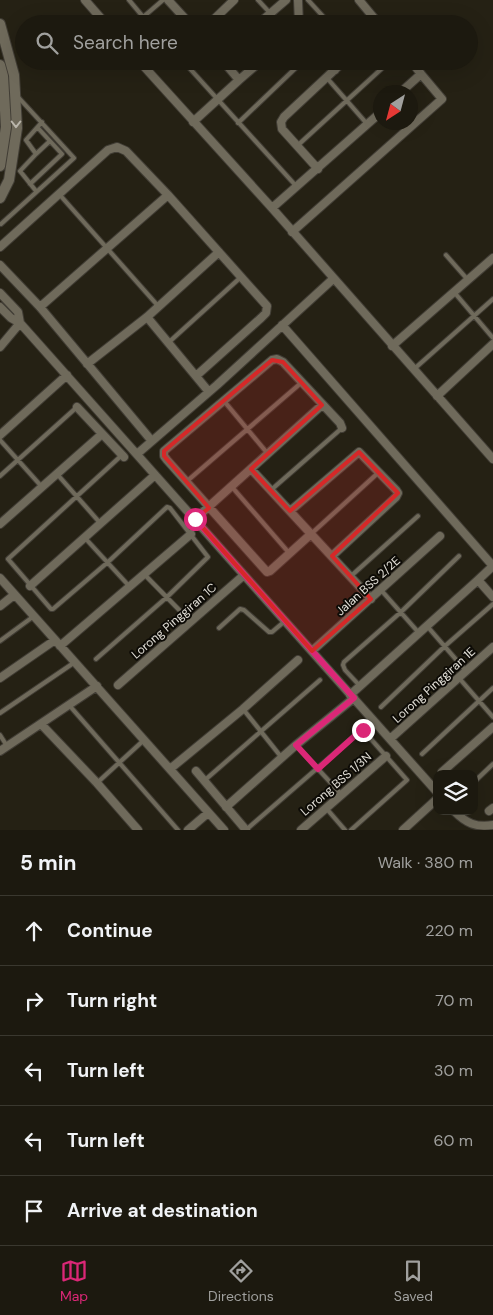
<!DOCTYPE html>
<meta charset="utf-8">
<style>
:root{--surface:#1c190f;--page:#252218;--text:#f1f3f6;--muted:#a0a09e;--line:#3a382f;--accent:#db2777}
body{margin:0;font-family:"DM Sans",sans-serif;background:var(--page);color:var(--text)}
.controls{position:absolute;right:15px;bottom:15px;display:grid;overflow:hidden;border-radius:10px;box-shadow:0 5px 20px #0002}
.controls button{width:45px;height:45px;display:grid;place-items:center;padding:0;border:0;border-bottom:1px solid var(--line);background:var(--surface);color:var(--text);font:25px sans-serif}
.compass{position:absolute;left:373px;top:85px;width:45px;height:45px;border-radius:50%;background:var(--surface);box-shadow:0 5px 20px #0002;rotate:216deg}
.stop{position:absolute;width:15px;height:15px;margin:-11px;border:4px solid #db2777;border-radius:50%;background:#fff}
.stop.end{background:#db2777;border-color:#fff;box-shadow:0 1px 5px #0008}
.list{margin:0;padding:0;list-style:none}
h2{display:flex;justify-content:space-between;align-items:center;height:65px;margin:0;padding:0 20px;font-size:21px}
h2 small{font-size:16px;font-weight:400;color:var(--muted)}
.list li{display:grid;grid-template-columns:32px 1fr auto;gap:15px;align-items:center;box-sizing:border-box;height:70px;padding:0 20px;border-top:1px solid var(--line)}
.list b{display:block;font-size:19px;white-space:nowrap}
.list em{font-size:16px;font-style:normal;color:var(--muted)}
.icon{flex:none;width:28px;height:28px;fill:none;stroke:currentColor;stroke-width:2;stroke-linecap:round;stroke-linejoin:round}
.map{position:relative;flex:none;width:493px;height:830px;overflow:hidden}
.search{position:absolute;background:var(--surface);box-shadow:0 5px 20px #0002;left:15px;right:15px;top:15px;height:55px;display:flex;align-items:center;gap:12px;box-sizing:border-box;padding:0 18px;border-radius:28px;color:var(--muted);font-size:19px}
.sheet{height:415px;background:var(--surface)}
nav{display:flex;justify-content:space-around;align-items:center;box-sizing:border-box;height:70px;border-top:1px solid var(--line);background:var(--surface);font-size:14px;color:var(--muted)}
nav a{display:grid;justify-items:center;gap:2px}
nav .on{color:var(--accent)}
.map>svg:first-child{display:block}
.lines{fill:none;stroke-linecap:round;stroke-linejoin:round}
.lane-casing{stroke:#413d35;stroke-width:6}
.street-casing{stroke:#413d35;stroke-width:10}
.secondary-casing{stroke:#413d35;stroke-width:12}
.lane{stroke:#6f6a5b;stroke-width:4}
.street{stroke:#6f6a5b;stroke-width:8}
.secondary{stroke:#6f6a5b;stroke-width:10}
.oneway{stroke:#bab6ac}
.route{stroke:#db2777;stroke-width:6}
.marked{fill:#d62828;fill-opacity:0.2;stroke:#d62828;stroke-width:4;stroke-linejoin:round}
.labels{text-anchor:middle;stroke-width:4;stroke-linejoin:round;paint-order:stroke}
.street-label{font-size:12px;fill:#e2dfd7;stroke:#0d0b06}
</style>
<div class="map">
<svg width="493" height="830" viewBox="0 0 493 830">
<rect width="100%" height="100%" fill="#252114"/>
<g class="lines">
<defs>
<path id="lane" d="M 129,0 L 149,24
M 258,0 L 270,13
M 308,0 L 330,24
M 135,24 L 163,0
M 183,61 L 297,187
M 327,78 L 368,125
M 238,123 L 303,61
M 297,146 L 390,61
M 36,154 L 50,141
M 30,184 L 62,154 L 38,128
M 36,191 L 20,171 L 36,154 L 26,140 L 42,122
M 59,194 L 159,307
M 1,224 L 74,158 L 18,97
M 446,255 L 468,280
M 454,292 L 493,338
M 168,343 L 241,277
M 413,370 L 493,299
M 224,401 L 268,454
M 0,440 L 42,487
M 57,474 L 101,524
M 0,476 L 77,407
M 186,482 L 301,383
M 232,487 L 290,554
M 271,490 L 342,428
M 311,534 L 379,472
M 85,538 L 130,587
M 144,574 L 190,621
M 351,576 L 418,516
M 381,590 L 419,633
M 427,626 L 466,671
M 219,628 L 240,609 L 244,610 L 269,632 L 272,632 L 285,621
M 0,641 L 34,616
M 96,659 L 167,597 L 208,557 L 170,508 L 167,507 L 108,562 L 53,609 L 51,609 L 8,559 L 122,455
M 459,678 L 493,717
M 360,686 L 345,670 L 343,665 L 344,662 L 401,612 L 459,556
M 69,705 L 178,830
M 381,707 L 445,646 L 493,604
M 243,709 L 282,758
M 0,713 L 75,662
M 0,735 L 7,746
M 296,745 L 341,794
M 422,754 L 493,688
M 205,780 L 320,680
M 98,782 L 144,740
M 474,782 L 493,764
M 326,808 L 345,830
M 247,829 L 358,733 L 363,730 L 407,780 L 351,830"/>
<path id="street" d="M 85,0 L 106,24
M 168,0 L 190,24
M 298,0 L 299,24
M 359,0 L 379,24
M 209,24 L 234,0
M 258,24 L 286,0
M 139,61 L 272,208 L 493,459
M 327,61 L 335,70
M 239,80 L 261,61
M 401,92 L 421,74 L 411,61
M 193,122 L 239,80 L 223,61
M 318,169 L 282,129 L 281,122 L 284,117 L 344,61
M 272,208 L 380,113
M 292,232 L 442,99 L 421,74
M 0,247 L 108,150 L 117,147 L 126,151 L 168,195 L 267,306 L 266,313 L 261,318 L 196,376
M 0,265 L 40,307 L 151,440
M 0,293 L 18,312 L 20,323
M 0,307 L 11,318 L 20,323 L 437,792
M 40,307 L 168,195
M 147,317 L 209,392
M 282,325 L 493,566
M 392,346 L 493,258
M 0,347 L 20,323
M 87,364 L 147,317 L 219,252
M 437,396 L 493,344
M 77,407 L 124,457
M 0,435 L 67,375
M 137,454 L 217,385 L 333,279
M 251,469 L 371,599
M 290,511 L 359,452 L 396,490 L 398,493 L 396,497 L 332,556
M 195,519 L 322,405
M 0,524 L 102,434
M 311,534 L 270,571 L 267,572 L 167,460 L 164,456 L 164,451 L 272,360 L 277,359 L 283,362 L 340,423 L 342,428
M 0,578 L 224,830
M 478,580 L 493,566
M 30,586 L 155,475
M 0,606 L 14,595
M 60,646 L 191,534
M 312,651 L 440,536
M 0,678 L 55,640
M 118,685 L 244,575
M 350,695 L 478,580 L 493,597
M 41,724 L 97,783 L 138,830
M 390,739 L 493,647
M 0,751 L 97,686
M 170,769 L 243,709 L 298,660
M 196,771 L 246,830
M 442,772 L 493,727
M 226,807 L 296,745 L 354,698
M 454,811 C 466,823 476,828 493,825
M 489,811 L 493,808
M 188,830 L 208,813
M 301,830 L 386,756
M 403,830 L 437,799"/>
<path id="secondary" d="M 0,24 L 14,75 L 17,128 L 9,180 L 0,198
M 0,65 L 3,76 L 6,127 L 0,166"/>
</defs>
<use href="#lane" class="lane-casing"/>
<use href="#street" class="street-casing"/>
<use href="#secondary" class="secondary-casing"/>
<use href="#lane" class="lane"/>
<use href="#street" class="street"/>
<use href="#secondary" class="secondary"/>
</g>
<defs><path id="oneway-chevron" d="M-2-3.5L2.5 0L-2 3.5" fill="none" stroke-width="1.6" stroke-linecap="round" stroke-linejoin="round" transform="scale(1.25)"/></defs>
<use class="oneway" href="#oneway-chevron" transform="translate(16 124) rotate(90)"/>
<g class="lines">
<path class="route" d="M 195,519 L 354,698 L 296,745 L 318,769 L 358,733 L 363,730"/>
</g>
<path class="marked" d="M 272,360 L 283,362 L 322,405 L 251,469 L 290,511 L 359,452 L 398,493 L 332,556 L 371,599 L 312,651 L 195,519 L 209,508 L 164,456 L 164,451 Z"/>
<g class="labels">
<g class="street-label">
<text transform="translate(368 586) rotate(-42)" y="4">Jalan BSS 2/2E</text>
<text transform="translate(174 621) rotate(-41)" y="4">Lorong Pinggiran 1C</text>
<text transform="translate(434 685) rotate(-42)" y="4">Lorong Pinggiran 1E</text>
<text transform="translate(336 784) rotate(-41)" y="4">Lorong BSS 1/3N</text>
</g>
</g>
</svg>
<div class="controls">
<button><svg class="icon" aria-label="layers" viewBox="0 0 24 24"><path d="M12 4l9 5-9 5-9-5zM3 14l9 5 9-5"/></svg></button>
</div>
<svg class="compass" viewBox="-18 -18 36 36"><path d="M0-13l5 13h-10z" fill="#e53935"/><path d="M0 13l5-13h-10z" fill="#a0a09e"/></svg>
<div class="stop" style="left:195px;top:519px"></div>
<div class="stop end" style="left:363px;top:730px"></div>
<div class="search"><svg class="icon" aria-label="search" viewBox="0 0 24 24"><circle cx="10" cy="10" r="6"/><path d="M15 15l6 6"/></svg>Search here</div>
</div>
<section class="sheet">
<h2>5 min<small>Walk · 380 m</small></h2>
<ul class="list">
<li><svg class="icon" aria-label="ahead" viewBox="0 0 24 24"><path d="M12 20V5M6 11l6-6 6 6"/></svg><div><b>Continue</b></div><em>220 m</em></li>
<li><svg class="icon" aria-label="right" viewBox="0 0 24 24"><path d="M7 20v-9h11M14 6l5 5-5 5"/></svg><div><b>Turn right</b></div><em>70 m</em></li>
<li><svg class="icon" aria-label="left" viewBox="0 0 24 24"><path d="M17 20v-9H6M10 6l-5 5 5 5"/></svg><div><b>Turn left</b></div><em>30 m</em></li>
<li><svg class="icon" aria-label="left" viewBox="0 0 24 24"><path d="M17 20v-9H6M10 6l-5 5 5 5"/></svg><div><b>Turn left</b></div><em>60 m</em></li>
<li><svg class="icon" aria-label="arrive" viewBox="0 0 24 24"><path d="M6 21V4h12l-3 4 3 4H6"/></svg><div><b>Arrive at destination</b></div></li>
</ul>
</section>
<nav>
<a class="on"><svg class="icon" aria-label="map" viewBox="0 0 24 24"><path d="M3 6l6-2 6 2 6-2v14l-6 2-6-2-6 2zM9 4v14M15 6v14"/></svg>Map</a>
<a><svg class="icon" aria-label="directions" viewBox="0 0 24 24"><path d="M12 3l9 9-9 9-9-9zM9 14v-3h6M13 9l2 2-2 2"/></svg>Directions</a>
<a><svg class="icon" aria-label="saved" viewBox="0 0 24 24"><path d="M7 4h10v16l-5-4-5 4z"/></svg>Saved</a>
</nav>
